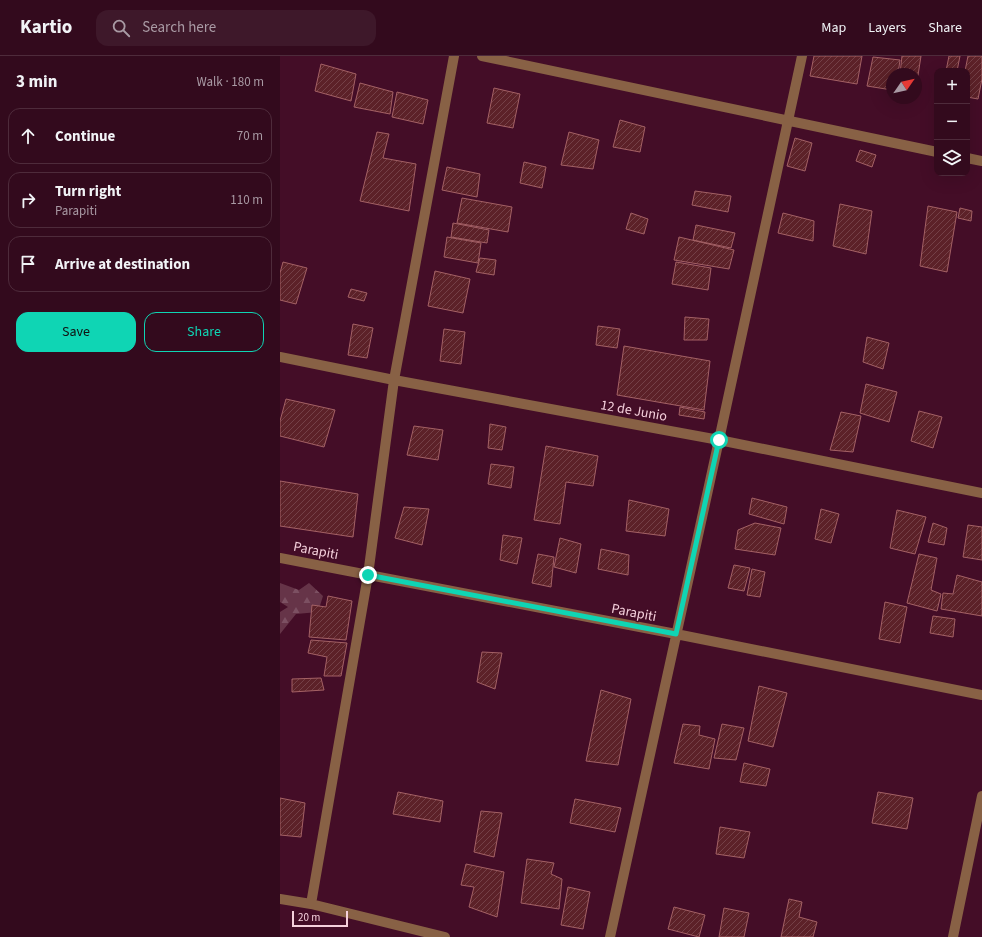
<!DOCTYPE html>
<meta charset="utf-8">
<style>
:root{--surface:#330a1d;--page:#3e182a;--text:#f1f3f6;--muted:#a99aa4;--line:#4e2b3b;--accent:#0fd5b4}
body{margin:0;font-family:"Source Sans 3",sans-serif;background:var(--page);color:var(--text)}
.controls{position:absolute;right:12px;top:12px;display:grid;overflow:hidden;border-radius:8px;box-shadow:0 4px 16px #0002}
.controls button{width:36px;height:36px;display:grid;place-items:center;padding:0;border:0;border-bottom:1px solid var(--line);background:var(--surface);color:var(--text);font:20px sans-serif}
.compass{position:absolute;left:606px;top:12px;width:36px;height:36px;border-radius:50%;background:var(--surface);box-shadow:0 4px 16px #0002;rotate:56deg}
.scale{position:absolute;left:12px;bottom:10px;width:56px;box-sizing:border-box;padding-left:4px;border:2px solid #f5d0dc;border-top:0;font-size:11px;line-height:14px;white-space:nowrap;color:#f5d0dc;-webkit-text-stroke:3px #440d27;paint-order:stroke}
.stop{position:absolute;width:12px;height:12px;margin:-9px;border:3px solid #0fd5b4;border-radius:50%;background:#fff}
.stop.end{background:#0fd5b4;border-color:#fff;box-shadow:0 1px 4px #0008}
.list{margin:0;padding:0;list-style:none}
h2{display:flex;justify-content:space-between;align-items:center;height:52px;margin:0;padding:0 16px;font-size:17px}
h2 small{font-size:13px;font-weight:400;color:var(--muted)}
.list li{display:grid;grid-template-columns:26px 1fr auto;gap:12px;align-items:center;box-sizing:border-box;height:56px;margin:0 8px 8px;padding:0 8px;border:1px solid var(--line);border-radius:12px}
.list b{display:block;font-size:15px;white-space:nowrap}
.list p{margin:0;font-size:13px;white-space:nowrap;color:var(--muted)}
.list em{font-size:13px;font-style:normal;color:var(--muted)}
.actions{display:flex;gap:8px;padding:12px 16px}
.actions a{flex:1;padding:9px 0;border:1px solid var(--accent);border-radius:12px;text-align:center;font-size:14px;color:var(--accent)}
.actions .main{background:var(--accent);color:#111}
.icon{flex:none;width:22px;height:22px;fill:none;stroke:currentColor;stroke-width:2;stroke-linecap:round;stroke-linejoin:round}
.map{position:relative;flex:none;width:702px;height:881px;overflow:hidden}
header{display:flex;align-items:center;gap:24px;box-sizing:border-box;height:56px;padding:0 20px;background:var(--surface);border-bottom:1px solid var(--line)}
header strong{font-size:19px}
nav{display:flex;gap:22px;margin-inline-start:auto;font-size:14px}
.search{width:280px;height:36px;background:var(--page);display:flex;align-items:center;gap:10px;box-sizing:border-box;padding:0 14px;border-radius:12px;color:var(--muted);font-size:15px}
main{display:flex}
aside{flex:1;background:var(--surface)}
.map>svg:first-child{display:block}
.forest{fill:url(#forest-firs)}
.building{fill:url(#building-hatch);stroke:#a46165}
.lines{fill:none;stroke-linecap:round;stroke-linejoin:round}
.minor{stroke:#886145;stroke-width:10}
.route{stroke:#0fd5b4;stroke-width:5}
.labels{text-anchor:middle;stroke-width:3;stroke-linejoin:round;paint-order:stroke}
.street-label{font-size:14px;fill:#f5d0dc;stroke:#440d27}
</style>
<header>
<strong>Kartio</strong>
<div class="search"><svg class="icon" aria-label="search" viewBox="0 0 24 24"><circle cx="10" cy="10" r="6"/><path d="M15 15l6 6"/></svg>Search here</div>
<nav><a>Map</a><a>Layers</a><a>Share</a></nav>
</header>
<main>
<aside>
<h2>3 min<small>Walk · 180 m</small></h2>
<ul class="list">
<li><svg class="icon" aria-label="ahead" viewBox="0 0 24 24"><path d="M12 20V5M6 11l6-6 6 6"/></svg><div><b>Continue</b></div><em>70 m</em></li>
<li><svg class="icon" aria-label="right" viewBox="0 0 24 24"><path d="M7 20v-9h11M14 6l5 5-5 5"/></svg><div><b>Turn right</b><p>Parapiti</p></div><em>110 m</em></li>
<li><svg class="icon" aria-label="arrive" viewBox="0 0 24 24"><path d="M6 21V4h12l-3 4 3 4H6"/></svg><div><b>Arrive at destination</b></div></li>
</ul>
<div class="actions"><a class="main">Save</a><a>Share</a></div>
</aside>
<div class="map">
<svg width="702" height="881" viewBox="0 0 702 881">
<defs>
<pattern id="forest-firs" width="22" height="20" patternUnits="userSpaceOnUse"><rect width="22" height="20" fill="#663448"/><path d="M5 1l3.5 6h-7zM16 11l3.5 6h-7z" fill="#7c5062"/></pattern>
<pattern id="building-hatch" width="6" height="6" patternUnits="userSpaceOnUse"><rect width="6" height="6" fill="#5c2128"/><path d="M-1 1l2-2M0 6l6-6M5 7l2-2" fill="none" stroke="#744047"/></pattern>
</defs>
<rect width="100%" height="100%" fill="#440d27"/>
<path class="forest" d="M 0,527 L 19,534 L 29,527 L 43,540 L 38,556 L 16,558 L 0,578 L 0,556 L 8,551 L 0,546 Z"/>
<path class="building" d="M 534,0 L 582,0 L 577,28 L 530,20 Z
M 622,0 L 641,0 L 636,32 L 636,18 L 620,18 Z
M 669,0 L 680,0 L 677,15 L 666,15 Z
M 688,0 L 702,0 L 702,23 L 698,43 L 687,41 L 687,15 L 685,15 Z
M 593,1 L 620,4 L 618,18 L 612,18 L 612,34 L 587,30 Z
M 41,8 L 76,18 L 71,45 L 35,35 Z
M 80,27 L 113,36 L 110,58 L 74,51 Z
M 214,32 L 240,38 L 233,72 L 207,67 Z
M 117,36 L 148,44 L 143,68 L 112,61 Z
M 340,64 L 365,71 L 360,96 L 333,91 Z
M 97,76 L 109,78 L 103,102 L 136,108 L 129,155 L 80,145 Z
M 289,76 L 319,84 L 313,113 L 281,109 Z
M 515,82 L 532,87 L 525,115 L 507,110 Z
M 580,94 L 596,99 L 592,111 L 576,105 Z
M 244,106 L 266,111 L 262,132 L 240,127 Z
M 167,111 L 200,118 L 197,141 L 162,134 Z
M 415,135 L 451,140 L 448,156 L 412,149 Z
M 182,142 L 232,151 L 228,176 L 177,167 Z
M 560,148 L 592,155 L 586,198 L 553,190 Z
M 648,150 L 677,156 L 667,216 L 640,210 Z
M 680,152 L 692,155 L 691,165 L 678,162 Z
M 351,157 L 368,163 L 364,178 L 346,173 Z
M 503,157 L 534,165 L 533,185 L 498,177 Z
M 173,167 L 209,174 L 207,187 L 171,181 Z
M 416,169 L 455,177 L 451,192 L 413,184 Z
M 167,181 L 201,187 L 198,207 L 164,201 Z
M 399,181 L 454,194 L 449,213 L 394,204 Z
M 200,202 L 216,204 L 214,219 L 196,216 Z
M 3,206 L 27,212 L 16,248 L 0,244 L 0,217 Z
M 396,206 L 431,212 L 428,234 L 392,228 Z
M 155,215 L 190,223 L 183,257 L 148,250 Z
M 71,233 L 87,237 L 84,245 L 68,241 Z
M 405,261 L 429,263 L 427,284 L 404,284 Z
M 73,268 L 93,272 L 87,302 L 68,299 Z
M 318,270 L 340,273 L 337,292 L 316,289 Z
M 164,273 L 185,276 L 181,308 L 160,305 Z
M 587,281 L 609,287 L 603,313 L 583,306 Z
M 344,290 L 430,305 L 424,354 L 337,339 Z
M 586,328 L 617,336 L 609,366 L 580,357 Z
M 6,343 L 55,354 L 44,391 L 0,380 L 0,365 Z
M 400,351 L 425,356 L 424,363 L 399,359 Z
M 639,355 L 662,361 L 653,392 L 631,385 Z
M 561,356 L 581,360 L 573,396 L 550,394 Z
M 210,368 L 226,371 L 222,394 L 208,392 Z
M 134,370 L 163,374 L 158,404 L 127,399 Z
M 266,390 L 318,400 L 313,430 L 286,426 L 280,468 L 254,464 Z
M 211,408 L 234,411 L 231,432 L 208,428 Z
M 0,425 L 78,438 L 73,481 L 0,470 Z
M 472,442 L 507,451 L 504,468 L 469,458 Z
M 349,444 L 389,453 L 385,480 L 346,475 Z
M 124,451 L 149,453 L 142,489 L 115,482 Z
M 541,453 L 559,458 L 551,487 L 535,483 Z
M 617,454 L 646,461 L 635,498 L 610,492 Z
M 475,467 L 501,472 L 495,499 L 455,493 L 458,474 Z
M 653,467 L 667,472 L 664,489 L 648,486 Z
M 688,469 L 702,471 L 702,504 L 683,501 Z
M 223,479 L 242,482 L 237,508 L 220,504 Z
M 280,482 L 301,488 L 296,517 L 274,511 Z
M 321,493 L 349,499 L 348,519 L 318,513 Z
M 258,498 L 274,501 L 271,531 L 252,527 Z
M 639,498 L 657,502 L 651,534 L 661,538 L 657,555 L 627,547 Z
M 454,509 L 470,512 L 464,535 L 448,532 Z
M 472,513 L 485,516 L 480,541 L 467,539 Z
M 677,519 L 702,526 L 702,560 L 661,553 L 663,537 L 673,538 Z
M 48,540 L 72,545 L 66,584 L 29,581 L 32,549 L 46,551 Z
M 605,546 L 627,551 L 620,587 L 599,583 Z
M 653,560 L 675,563 L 673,581 L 650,577 Z
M 31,584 L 67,587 L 61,620 L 44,620 L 47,601 L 28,597 Z
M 202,596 L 222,597 L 215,633 L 197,626 Z
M 41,622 L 44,634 L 12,636 L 12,623 Z
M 479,630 L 507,637 L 493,691 L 468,685 Z
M 321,634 L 351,643 L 338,709 L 306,705 Z
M 403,668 L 420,670 L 419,679 L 435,683 L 429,713 L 394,707 Z
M 442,668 L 464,672 L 456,704 L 434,702 Z
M 464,707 L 490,713 L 486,730 L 460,726 Z
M 118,736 L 163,745 L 160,766 L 113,758 Z
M 598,736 L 633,742 L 627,773 L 592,767 Z
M 0,742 L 25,747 L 21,781 L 0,779 Z
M 295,743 L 341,752 L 335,776 L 290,767 Z
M 201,755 L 222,757 L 214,801 L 194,796 Z
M 440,771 L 470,776 L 464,802 L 436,798 Z
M 247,803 L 274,807 L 271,818 L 282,823 L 279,853 L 241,847 Z
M 186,808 L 224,816 L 217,861 L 189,851 L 194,831 L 181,829 Z
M 288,831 L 310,836 L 303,873 L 281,869 Z
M 509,843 L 522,846 L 519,861 L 537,866 L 533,881 L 501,881 Z
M 394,851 L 425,859 L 419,881 L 388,873 Z
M 444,852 L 469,857 L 464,881 L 439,881 Z"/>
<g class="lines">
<path class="minor" d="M 202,0 L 657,96
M 687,102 L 702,105
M 0,301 L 114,324 L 439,384 L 702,437
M 0,502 L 396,578 L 702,639
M 0,843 L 31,848 L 165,881
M 31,848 L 88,519 L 114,324 L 174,0
M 330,881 L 439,384 L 522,0
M 673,881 L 702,740"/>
</g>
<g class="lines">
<path class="route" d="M 88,519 L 396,578 L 439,384"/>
</g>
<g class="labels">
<g class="street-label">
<text transform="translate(354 354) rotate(10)" y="5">12 de Junio</text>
<text transform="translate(36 494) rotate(11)" y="5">Parapiti</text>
<text transform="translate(354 556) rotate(11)" y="5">Parapiti</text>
</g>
</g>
</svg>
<div class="controls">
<button>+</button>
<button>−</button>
<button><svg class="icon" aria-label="layers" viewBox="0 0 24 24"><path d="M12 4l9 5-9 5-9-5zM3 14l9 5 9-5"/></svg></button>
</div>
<svg class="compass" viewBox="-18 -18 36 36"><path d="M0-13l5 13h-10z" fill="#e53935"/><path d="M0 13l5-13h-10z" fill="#a99aa4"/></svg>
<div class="scale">20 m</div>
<div class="stop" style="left:439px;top:384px"></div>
<div class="stop end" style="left:88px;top:519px"></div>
</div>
</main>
